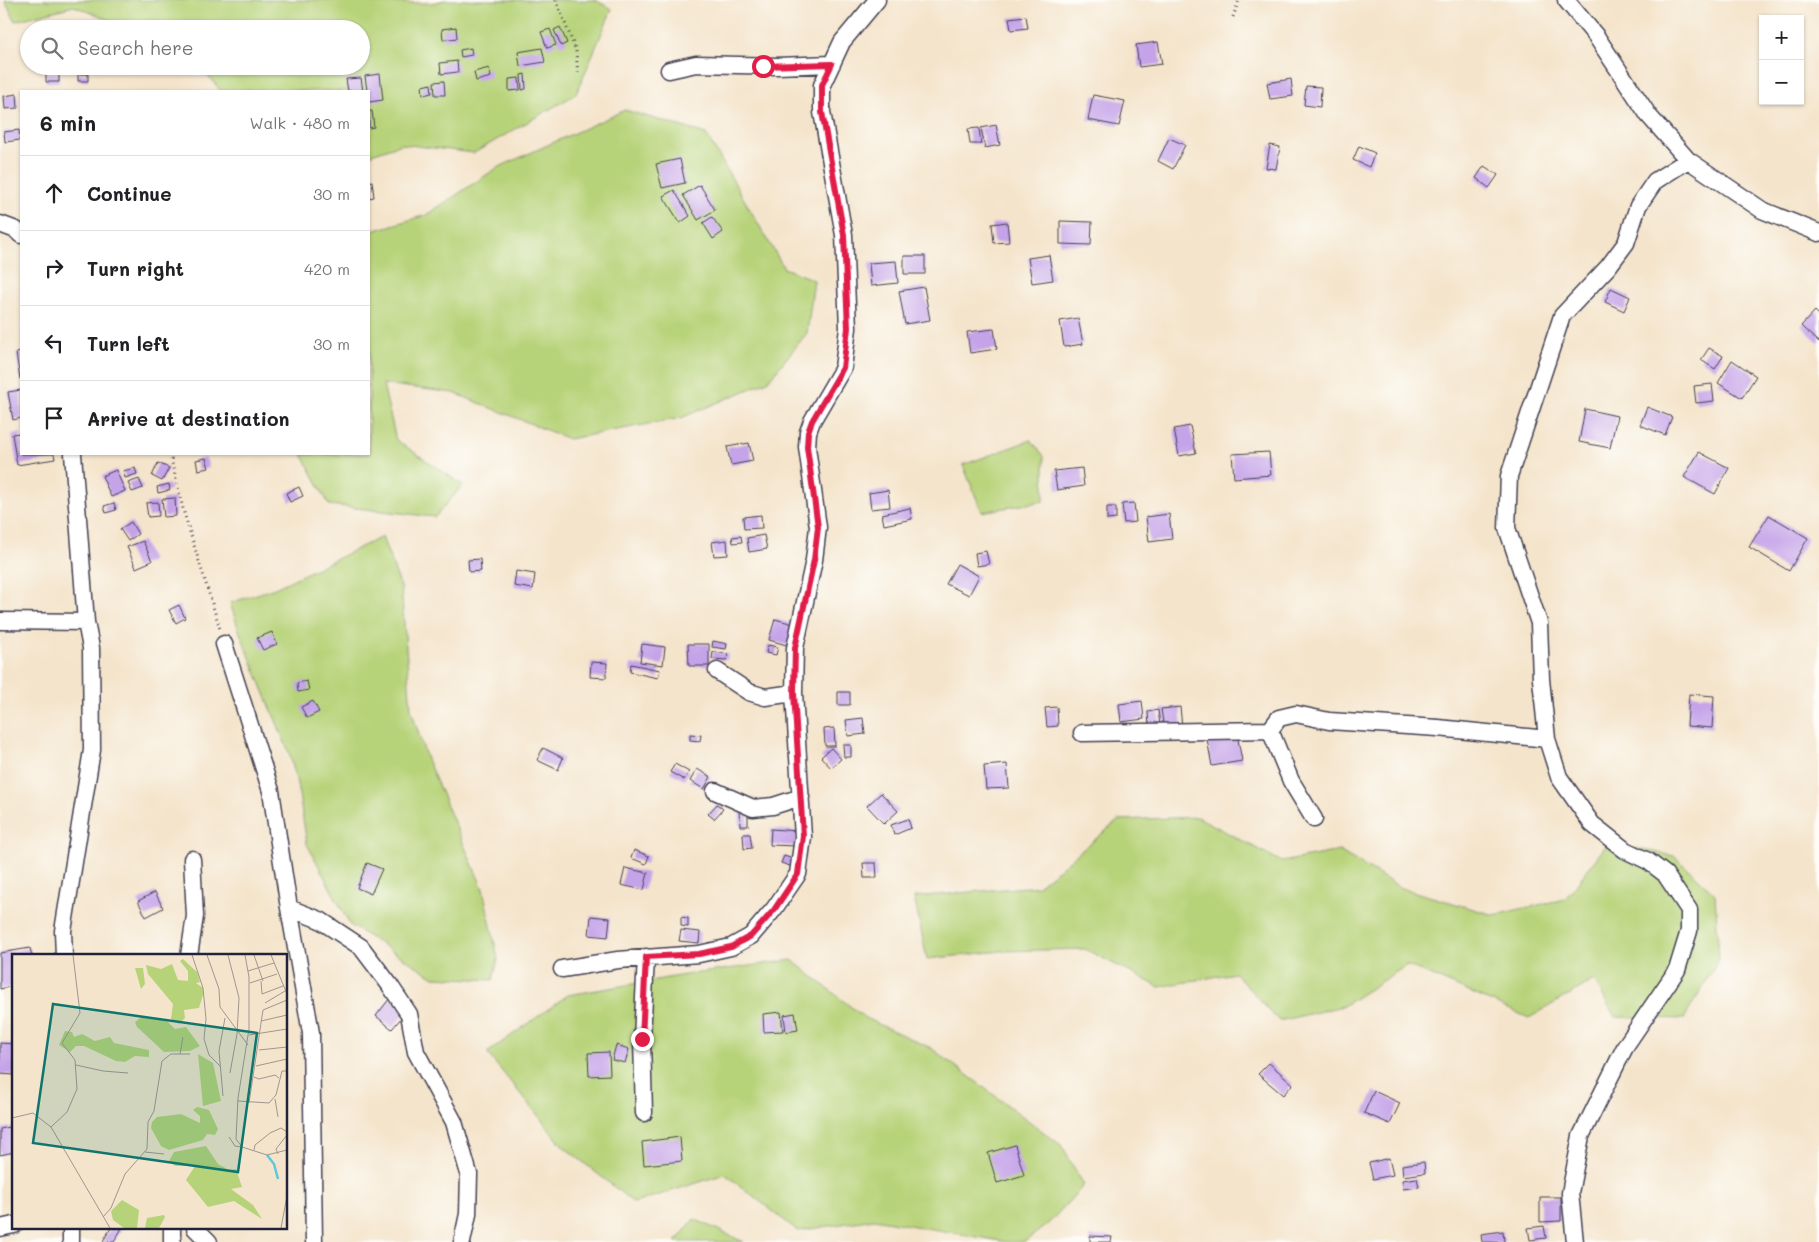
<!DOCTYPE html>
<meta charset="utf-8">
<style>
:root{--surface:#fff;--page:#f6f6f6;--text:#202124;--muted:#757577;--line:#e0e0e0}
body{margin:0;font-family:Mali,sans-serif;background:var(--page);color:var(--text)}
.controls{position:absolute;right:15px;top:15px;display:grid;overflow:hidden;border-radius:0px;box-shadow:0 1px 4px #0004}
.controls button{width:45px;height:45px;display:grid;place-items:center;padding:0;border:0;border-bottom:1px solid var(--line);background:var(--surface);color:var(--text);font:25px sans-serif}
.stop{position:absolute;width:15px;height:15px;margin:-11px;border:4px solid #e11d48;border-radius:50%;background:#fff}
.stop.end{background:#e11d48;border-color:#fff;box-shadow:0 1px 5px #0008}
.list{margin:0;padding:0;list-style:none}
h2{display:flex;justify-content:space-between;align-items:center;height:65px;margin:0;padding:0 20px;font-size:21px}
h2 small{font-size:16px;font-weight:400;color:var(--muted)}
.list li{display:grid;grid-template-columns:32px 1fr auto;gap:15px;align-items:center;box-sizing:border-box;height:75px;padding:0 20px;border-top:1px solid var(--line)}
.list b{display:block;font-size:19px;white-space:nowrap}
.list em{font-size:16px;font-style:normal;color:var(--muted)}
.icon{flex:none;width:28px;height:28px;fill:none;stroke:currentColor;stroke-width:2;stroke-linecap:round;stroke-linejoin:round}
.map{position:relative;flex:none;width:1819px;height:1242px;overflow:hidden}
.search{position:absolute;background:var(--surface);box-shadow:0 1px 4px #0004;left:20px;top:20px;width:350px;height:55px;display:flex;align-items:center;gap:12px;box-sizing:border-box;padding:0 18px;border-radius:28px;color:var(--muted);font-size:19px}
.panel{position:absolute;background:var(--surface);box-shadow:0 1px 4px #0004;left:20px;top:90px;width:350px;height:365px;border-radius:0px}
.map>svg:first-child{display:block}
.green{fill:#b7d379;stroke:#6c7a5a}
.building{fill:#c5a3e9}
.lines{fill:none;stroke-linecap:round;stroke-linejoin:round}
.minor-casing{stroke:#423f51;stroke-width:19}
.path{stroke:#423f51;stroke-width:3;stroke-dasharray:1 4;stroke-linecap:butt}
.minor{stroke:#fff;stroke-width:16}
.route{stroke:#e11d48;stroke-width:6}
.inset-river{fill:none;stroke:#5fc7db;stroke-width:2.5}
.inset-road{fill:none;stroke:#a09691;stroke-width:1}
.view{fill:#0f766e;fill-opacity:0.15;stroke:#0f766e;stroke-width:2.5}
.inset-edge{fill:none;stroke:#22223b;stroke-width:2.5}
</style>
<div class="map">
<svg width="1819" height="1242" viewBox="0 0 1819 1242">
<rect width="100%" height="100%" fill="#fdfcf7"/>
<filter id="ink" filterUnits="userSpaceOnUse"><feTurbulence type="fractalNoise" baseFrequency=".02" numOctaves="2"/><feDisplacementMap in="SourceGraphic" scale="10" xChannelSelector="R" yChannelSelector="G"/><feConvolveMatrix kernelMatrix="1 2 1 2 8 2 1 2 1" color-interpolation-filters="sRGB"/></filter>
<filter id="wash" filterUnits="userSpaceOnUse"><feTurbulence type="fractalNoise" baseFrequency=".0096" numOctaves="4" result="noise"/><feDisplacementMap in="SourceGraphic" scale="20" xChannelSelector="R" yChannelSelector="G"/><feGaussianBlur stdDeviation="1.12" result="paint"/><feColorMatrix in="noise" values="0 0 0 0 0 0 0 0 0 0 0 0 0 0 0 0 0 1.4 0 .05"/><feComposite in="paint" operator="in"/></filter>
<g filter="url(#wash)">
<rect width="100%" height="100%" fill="#f4e4cb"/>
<path class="green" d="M 5,0 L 373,0 L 371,3 L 432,3 L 445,0 L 595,0 L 612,9 L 576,94 L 474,153 L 401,144 L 369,155 L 369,91 L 221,91 L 200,66 L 361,66 L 361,29 L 132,29 L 74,6 L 15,21 Z
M 625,110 L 706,134 L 784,268 L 814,280 L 807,333 L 768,381 L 681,418 L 569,439 L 454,393 L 383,384 L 396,440 L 463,485 L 435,517 L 329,505 L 302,454 L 369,454 L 369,232 L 426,215 L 497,168 Z
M 1031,440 L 1044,456 L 1044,501 L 982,512 L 963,465 Z
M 382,537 L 401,587 L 411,709 L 426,757 L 483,889 L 498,959 L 493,980 L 434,977 L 350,925 L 307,844 L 298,788 L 290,755 L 240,633 L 230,603 L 275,588 Z
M 1198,817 L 1282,862 L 1339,851 L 1401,888 L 1494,915 L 1565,899 L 1608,843 L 1674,856 L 1715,894 L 1719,959 L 1684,1019 L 1615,1017 L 1594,980 L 1529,1018 L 1407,965 L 1343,1006 L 1279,1021 L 1235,973 L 1159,987 L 1085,949 L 1002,951 L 927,959 L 914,897 L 1038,886 L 1119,820 Z
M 792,960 L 865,1018 L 931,1048 L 1061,1145 L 1084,1185 L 1048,1224 L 1024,1242 L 1006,1242 L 874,1219 L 798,1231 L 725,1174 L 634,1203 L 563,1146 L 487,1053 L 568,995 L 685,975 Z
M 694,1219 L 744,1242 L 676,1242 Z"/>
<g id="blocks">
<path class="building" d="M 1026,16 L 1028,28 L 1011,30 L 1009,18 Z
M 341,23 L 341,29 L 327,29 L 326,24 Z
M 456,27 L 457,38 L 443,40 L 442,29 Z
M 560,27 L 567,43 L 561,46 L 554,30 Z
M 550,29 L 556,45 L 547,48 L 541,32 Z
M 1158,42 L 1162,64 L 1139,67 L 1136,45 Z
M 471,48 L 472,55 L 461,57 L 460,50 Z
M 542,48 L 545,62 L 520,66 L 518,52 Z
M 457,61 L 458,72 L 441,74 L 440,63 Z
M 489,68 L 491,77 L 476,81 L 474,72 Z
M 46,73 L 59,73 L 59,82 L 46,82 Z
M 78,74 L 88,74 L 88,81 L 78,81 Z
M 380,74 L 383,100 L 369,102 L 369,91 L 367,91 L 365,76 Z
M 525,74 L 526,89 L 522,90 L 521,75 Z
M 361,78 L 363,91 L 348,91 L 346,79 Z
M 519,78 L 520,90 L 509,91 L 509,79 Z
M 1291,79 L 1293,96 L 1270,99 L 1267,83 Z
M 444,81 L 445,95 L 435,95 L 434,82 Z
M 431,84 L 432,93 L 423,95 L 422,86 Z
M 1306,86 L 1321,87 L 1320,107 L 1304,105 Z
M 17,94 L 18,108 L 5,109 L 4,96 Z
M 1093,95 L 1125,101 L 1119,126 L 1088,120 Z
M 369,111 L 372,111 L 374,127 L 369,128 Z
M 996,125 L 1000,145 L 985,148 L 981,128 Z
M 979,128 L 981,144 L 970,144 L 968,129 Z
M 19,130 L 20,140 L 5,142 L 4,132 Z
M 1169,138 L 1185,145 L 1173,169 L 1158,161 Z
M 1270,145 L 1280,147 L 1276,169 L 1266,168 Z
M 1359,146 L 1375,153 L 1369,167 L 1353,160 Z
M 680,159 L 685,183 L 662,188 L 656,164 Z
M 1484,166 L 1498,175 L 1489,188 L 1476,178 Z
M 372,181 L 374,197 L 369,198 L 369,182 Z
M 700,185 L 715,210 L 698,220 L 683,195 Z
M 674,190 L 690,216 L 680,223 L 663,196 Z
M 712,217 L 723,232 L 713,239 L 703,223 Z
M 1060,221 L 1092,222 L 1091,245 L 1060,244 Z
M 1007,222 L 1009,242 L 994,243 L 992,224 Z
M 1049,255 L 1053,280 L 1032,283 L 1028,258 Z
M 904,256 L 925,256 L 925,274 L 904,274 Z
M 896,261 L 898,283 L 871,286 L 869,263 Z
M 924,287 L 930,320 L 905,324 L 899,291 Z
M 1611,288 L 1630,297 L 1624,311 L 1605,302 Z
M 1815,311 L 1819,315 L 1819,343 L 1801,326 Z
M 1078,318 L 1083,344 L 1064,347 L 1060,321 Z
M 994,329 L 997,349 L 970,353 L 967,332 Z
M 1709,348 L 1723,356 L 1715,369 L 1701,360 Z
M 21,352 L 21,379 L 20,379 L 16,353 Z
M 1732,360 L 1756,376 L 1742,398 L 1718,383 Z
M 1712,384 L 1714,401 L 1696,403 L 1694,386 Z
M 21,390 L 21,418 L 13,420 L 8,392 Z
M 1647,407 L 1672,417 L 1665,435 L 1640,425 Z
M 1585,409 L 1617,416 L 1610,448 L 1579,442 Z
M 1190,426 L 1196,453 L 1179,456 L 1174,429 Z
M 21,433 L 21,454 L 54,454 L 55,459 L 17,465 L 12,434 Z
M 749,443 L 753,461 L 731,465 L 727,447 Z
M 1269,452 L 1271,475 L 1234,478 L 1232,454 Z
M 1699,452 L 1729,468 L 1715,494 L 1684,477 Z
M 206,458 L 209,468 L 198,470 L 196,460 Z
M 158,463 L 169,468 L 162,481 L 152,476 Z
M 135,468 L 137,474 L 125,478 L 123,471 Z
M 1082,468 L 1084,486 L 1057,490 L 1054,471 Z
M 116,470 L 125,491 L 111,497 L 102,476 Z
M 139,479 L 143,488 L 132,492 L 128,483 Z
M 169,484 L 170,490 L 158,493 L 157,487 Z
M 299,487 L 303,496 L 290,502 L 286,493 Z
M 888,490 L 890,507 L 871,509 L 869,493 Z
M 175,498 L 176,516 L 164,517 L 162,499 Z
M 158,502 L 159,516 L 148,517 L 146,503 Z
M 114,503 L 116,510 L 106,513 L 104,506 Z
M 1134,503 L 1136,522 L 1124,523 L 1122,504 Z
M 1107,507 L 1116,507 L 1116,519 L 1107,520 Z
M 910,508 L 912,519 L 884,525 L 882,514 Z
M 1169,514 L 1172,539 L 1149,542 L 1146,517 Z
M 761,515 L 762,528 L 744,529 L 743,517 Z
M 1769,515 L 1808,538 L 1789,571 L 1749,547 Z
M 131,522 L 138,534 L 128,541 L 120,529 Z
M 764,535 L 767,549 L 749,552 L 747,538 Z
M 741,536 L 742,542 L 733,543 L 732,537 Z
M 727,540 L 728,555 L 714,556 L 712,542 Z
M 143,541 L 152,561 L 136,568 L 127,547 Z
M 986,551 L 989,564 L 977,566 L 975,553 Z
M 480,559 L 481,571 L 469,572 L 468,560 Z
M 957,564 L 979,576 L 969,595 L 946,584 Z
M 516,571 L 535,574 L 533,589 L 514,586 Z
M 179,605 L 185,618 L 176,623 L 169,610 Z
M 775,619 L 797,625 L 790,646 L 769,640 Z
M 272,632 L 277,644 L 263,650 L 257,638 Z
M 713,641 L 727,644 L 726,649 L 712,647 Z
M 642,644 L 665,647 L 663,665 L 640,662 Z
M 688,644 L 709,644 L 709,666 L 689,666 Z
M 768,645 L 778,647 L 776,655 L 766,653 Z
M 713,652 L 728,654 L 727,660 L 712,659 Z
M 591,662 L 607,663 L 606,678 L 590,677 Z
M 631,664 L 660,670 L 658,678 L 630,672 Z
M 307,681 L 309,690 L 298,692 L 297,683 Z
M 838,692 L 850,692 L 850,705 L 838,705 Z
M 1689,694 L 1714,696 L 1712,728 L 1687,726 Z
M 313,701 L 319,712 L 307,718 L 301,707 Z
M 1142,701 L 1144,719 L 1121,722 L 1119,704 Z
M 1057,707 L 1058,726 L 1047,727 L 1045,708 Z
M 1180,707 L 1182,727 L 1164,729 L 1161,709 Z
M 1158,710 L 1160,725 L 1149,726 L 1148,712 Z
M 863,718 L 865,734 L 848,736 L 846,720 Z
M 834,728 L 835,746 L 825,746 L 824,729 Z
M 690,734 L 701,735 L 700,741 L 690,740 Z
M 1237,734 L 1242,761 L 1212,766 L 1207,739 Z
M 843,745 L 851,745 L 851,757 L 844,757 Z
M 543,748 L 563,758 L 558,770 L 537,760 Z
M 831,748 L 841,759 L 831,768 L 821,757 Z
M 675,764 L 689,772 L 684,780 L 670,772 Z
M 1007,764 L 1009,788 L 986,789 L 984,766 Z
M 697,769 L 711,777 L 704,789 L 690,781 Z
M 881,793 L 898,811 L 884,824 L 867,806 Z
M 717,804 L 723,809 L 714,819 L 708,814 Z
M 748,810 L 748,826 L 740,826 L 739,811 Z
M 908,819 L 911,828 L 894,835 L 891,825 Z
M 771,829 L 797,831 L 796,846 L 770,845 Z
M 743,834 L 750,834 L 752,848 L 744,849 Z
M 634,850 L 649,856 L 646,864 L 631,858 Z
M 784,856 L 799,861 L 796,868 L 781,863 Z
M 367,863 L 382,869 L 371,894 L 357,888 Z
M 863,863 L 876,863 L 877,878 L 864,878 Z
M 625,868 L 648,873 L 644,890 L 621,885 Z
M 155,892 L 163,908 L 146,917 L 138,901 Z
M 591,916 L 610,918 L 608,937 L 589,935 Z
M 681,917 L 688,918 L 688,927 L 681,926 Z
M 681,930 L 700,932 L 699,943 L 679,941 Z
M 30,948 L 32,956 L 14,956 L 14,986 L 0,989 L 0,953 Z
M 390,998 L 406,1012 L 392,1029 L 376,1016 Z
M 781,1012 L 783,1031 L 764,1032 L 763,1014 Z
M 795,1013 L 798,1030 L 786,1032 L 784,1015 Z
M 0,1043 L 14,1044 L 14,1075 L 0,1074 Z
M 616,1045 L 629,1049 L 625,1063 L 612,1060 Z
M 609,1052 L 610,1075 L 589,1076 L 588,1053 Z
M 1269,1063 L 1293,1084 L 1283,1095 L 1258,1074 Z
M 1374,1091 L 1400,1103 L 1390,1124 L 1364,1113 Z
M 14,1126 L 14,1152 L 0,1155 L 0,1129 Z
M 680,1137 L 682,1161 L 644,1165 L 642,1142 Z
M 1015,1145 L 1024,1175 L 997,1183 L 988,1153 Z
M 1389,1158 L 1393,1175 L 1373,1179 L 1369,1163 Z
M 1424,1162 L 1425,1173 L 1403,1176 L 1402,1165 Z
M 1417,1178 L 1419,1187 L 1403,1189 L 1402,1180 Z
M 1540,1197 L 1561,1197 L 1561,1221 L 1540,1222 Z
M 1544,1226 L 1546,1238 L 1530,1240 L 1528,1228 Z
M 111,1228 L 122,1228 L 114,1242 L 105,1242 L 103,1241 Z
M 1503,1231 L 1504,1242 L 1482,1242 L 1481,1234 Z
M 1090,1236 L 1112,1237 L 1111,1242 L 1090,1242 Z"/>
</g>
</g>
<g filter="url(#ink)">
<use href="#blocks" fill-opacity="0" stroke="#423f51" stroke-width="1"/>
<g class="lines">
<defs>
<path id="minor" d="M 1566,0 L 1596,36 L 1649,116 L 1688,160 L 1762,210 L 1819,233
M 669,70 L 696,64 L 777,66 L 832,64
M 0,224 L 16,230 L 21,235
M 0,621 L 86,622
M 224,644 L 271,791 L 289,908 L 311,1033 L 314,1242
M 717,671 L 749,692 L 765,697 L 794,693
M 1270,730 L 1291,781 L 1314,819
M 1082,733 L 1270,730 L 1279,718 L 1296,714 L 1329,721 L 1438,728 L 1547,739
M 715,791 L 753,808 L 773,806 L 801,797
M 289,908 L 320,920 L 361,947 L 389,984 L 409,1014 L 416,1052 L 454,1122 L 469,1174 L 468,1214 L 462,1242
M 64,956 L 63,931 L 92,750 L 91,648 L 86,622 L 73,454
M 189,956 L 195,916 L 192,859
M 562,969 L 618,960 L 699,954 L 731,947 L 751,936 L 774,909 L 798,874 L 803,837 L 794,693 L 795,648 L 814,560 L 818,527 L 807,447 L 808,432 L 812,421 L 843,368 L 848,328 L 844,235 L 822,112 L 822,85 L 842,42 L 877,0
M 644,1113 L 642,1039 L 646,957
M 0,1228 L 14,1225
M 71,1228 L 71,1242
M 172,1228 L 172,1242
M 195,1228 L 209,1242
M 1575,1242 L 1570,1193 L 1581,1136 L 1626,1045 L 1677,970 L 1689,931 L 1689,910 L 1665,874 L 1648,861 L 1625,850 L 1592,824 L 1559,777 L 1547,739 L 1541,679 L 1539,623 L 1507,528 L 1509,476 L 1562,316 L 1608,267 L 1626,243 L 1638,206 L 1655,181 L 1688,160"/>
</defs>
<use href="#minor" class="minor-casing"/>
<path class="path" d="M 556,0 L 576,51 L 578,76
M 1233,17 L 1239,0
M 170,454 L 184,513 L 220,629"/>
<use href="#minor" class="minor"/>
</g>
</g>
<g class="lines" filter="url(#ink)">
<path class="route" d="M 642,1039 L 646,957 L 699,954 L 731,947 L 751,936 L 774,910 L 798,874 L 803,836 L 794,693 L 795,648 L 814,560 L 818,527 L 807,447 L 808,432 L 812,421 L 843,368 L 848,328 L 844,235 L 822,112 L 822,85 L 832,64 L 763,66"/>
</g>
<g transform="translate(12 954)">
<rect width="275" height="275" fill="#f4e4cb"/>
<path d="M 171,5 L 185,18 L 188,28 L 184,29 L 191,34 L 191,41 L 187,54 L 172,56 L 173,64 L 167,70 L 159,65 L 161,50 L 136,20 L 134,11 L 149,15 L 160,10 L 166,26 L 176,27 L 176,17 L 168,7 ZM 123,14 L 131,14 L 133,30 L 129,35 ZM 131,62 L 155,67 L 163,75 L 174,73 L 188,92 L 178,97 L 152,98 L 125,73 L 123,68 ZM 53,77 L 60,78 L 62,83 L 70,80 L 83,87 L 98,83 L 102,89 L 137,96 L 137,103 L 123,102 L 113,108 L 104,107 L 72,92 L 64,92 L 58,98 L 47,91 ZM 186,100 L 201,109 L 209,147 L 191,152 ZM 185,153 L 197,156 L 206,175 L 203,181 L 195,180 L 191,186 L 157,196 L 149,192 L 139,174 L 140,168 L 145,163 L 169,160 L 188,169 L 188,162 L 181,156 ZM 194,192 L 206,210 L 217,216 L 224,215 L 230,233 L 219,235 L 241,251 L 250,265 L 222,247 L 196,253 L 174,226 L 183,212 L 163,212 L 157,207 L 162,198 ZM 110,246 L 127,256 L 125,274 L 112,274 L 101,266 L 99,257 ZM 152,261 L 153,263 L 147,274 L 133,274 L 135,264 Z" fill="#b7d379"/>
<path class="inset-river" d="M 255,201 L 262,210 L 266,225"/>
<path class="inset-road" d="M 180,1 L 191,34 L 194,65 L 192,85 L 197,101 L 208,112M 195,1 L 207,35 L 208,53 L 236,91M 216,1 L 227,44 L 225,80 L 218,119M 233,1 L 237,23 L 237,75 L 226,144 L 224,185 L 230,193 L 255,201 L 275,196M 242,1 L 251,27M 259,1 L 275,40M 236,17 L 262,9M 249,27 L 250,40 L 271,32M 238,29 L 265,20M 253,49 L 273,37M 249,67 L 275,61M 237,81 L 275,75M 247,96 L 275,93M 168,100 L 171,83M 64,111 L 91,117 L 116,119M 244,112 L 275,105M 242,123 L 247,125 L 263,121 L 267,124M 211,142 L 207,97 L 213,64M 263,145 L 266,163M 226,147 L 257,149 L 264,141 L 270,117 L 275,117M 237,149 L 251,56 L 275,46M 0,164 L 21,159 L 39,173 L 98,274M 39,173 L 55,158 L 65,135 L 63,106 L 50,89 L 68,59 L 61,1M 217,183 L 223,192 L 229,193M 242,196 L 243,191 L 258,179 L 269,174 L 275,178M 133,198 L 152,200M 266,200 L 264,195 L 275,181M 91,263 L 99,254 L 113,220 L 135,195 L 136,168 L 142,157 L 150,107 L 159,100 L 178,100M 269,274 L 275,242"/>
<path class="view" d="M 41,50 L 245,79 L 226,218 L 21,189 Z"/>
<rect width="275" height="275" class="inset-edge"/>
</g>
</svg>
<div class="controls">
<button>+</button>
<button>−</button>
</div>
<div class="stop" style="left:763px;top:66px"></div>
<div class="stop end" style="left:642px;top:1039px"></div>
<div class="search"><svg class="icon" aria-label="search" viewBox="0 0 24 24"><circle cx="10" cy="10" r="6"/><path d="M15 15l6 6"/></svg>Search here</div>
<section class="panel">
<h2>6 min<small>Walk · 480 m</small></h2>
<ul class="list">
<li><svg class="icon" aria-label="ahead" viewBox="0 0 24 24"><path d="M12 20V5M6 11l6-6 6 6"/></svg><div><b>Continue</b></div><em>30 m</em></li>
<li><svg class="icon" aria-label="right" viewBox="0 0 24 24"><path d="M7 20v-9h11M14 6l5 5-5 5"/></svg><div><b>Turn right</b></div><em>420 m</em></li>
<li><svg class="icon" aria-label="left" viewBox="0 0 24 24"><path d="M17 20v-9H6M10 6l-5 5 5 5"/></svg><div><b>Turn left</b></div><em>30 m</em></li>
<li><svg class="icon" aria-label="arrive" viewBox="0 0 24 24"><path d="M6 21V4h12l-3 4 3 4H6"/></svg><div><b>Arrive at destination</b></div></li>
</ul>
</section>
</div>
